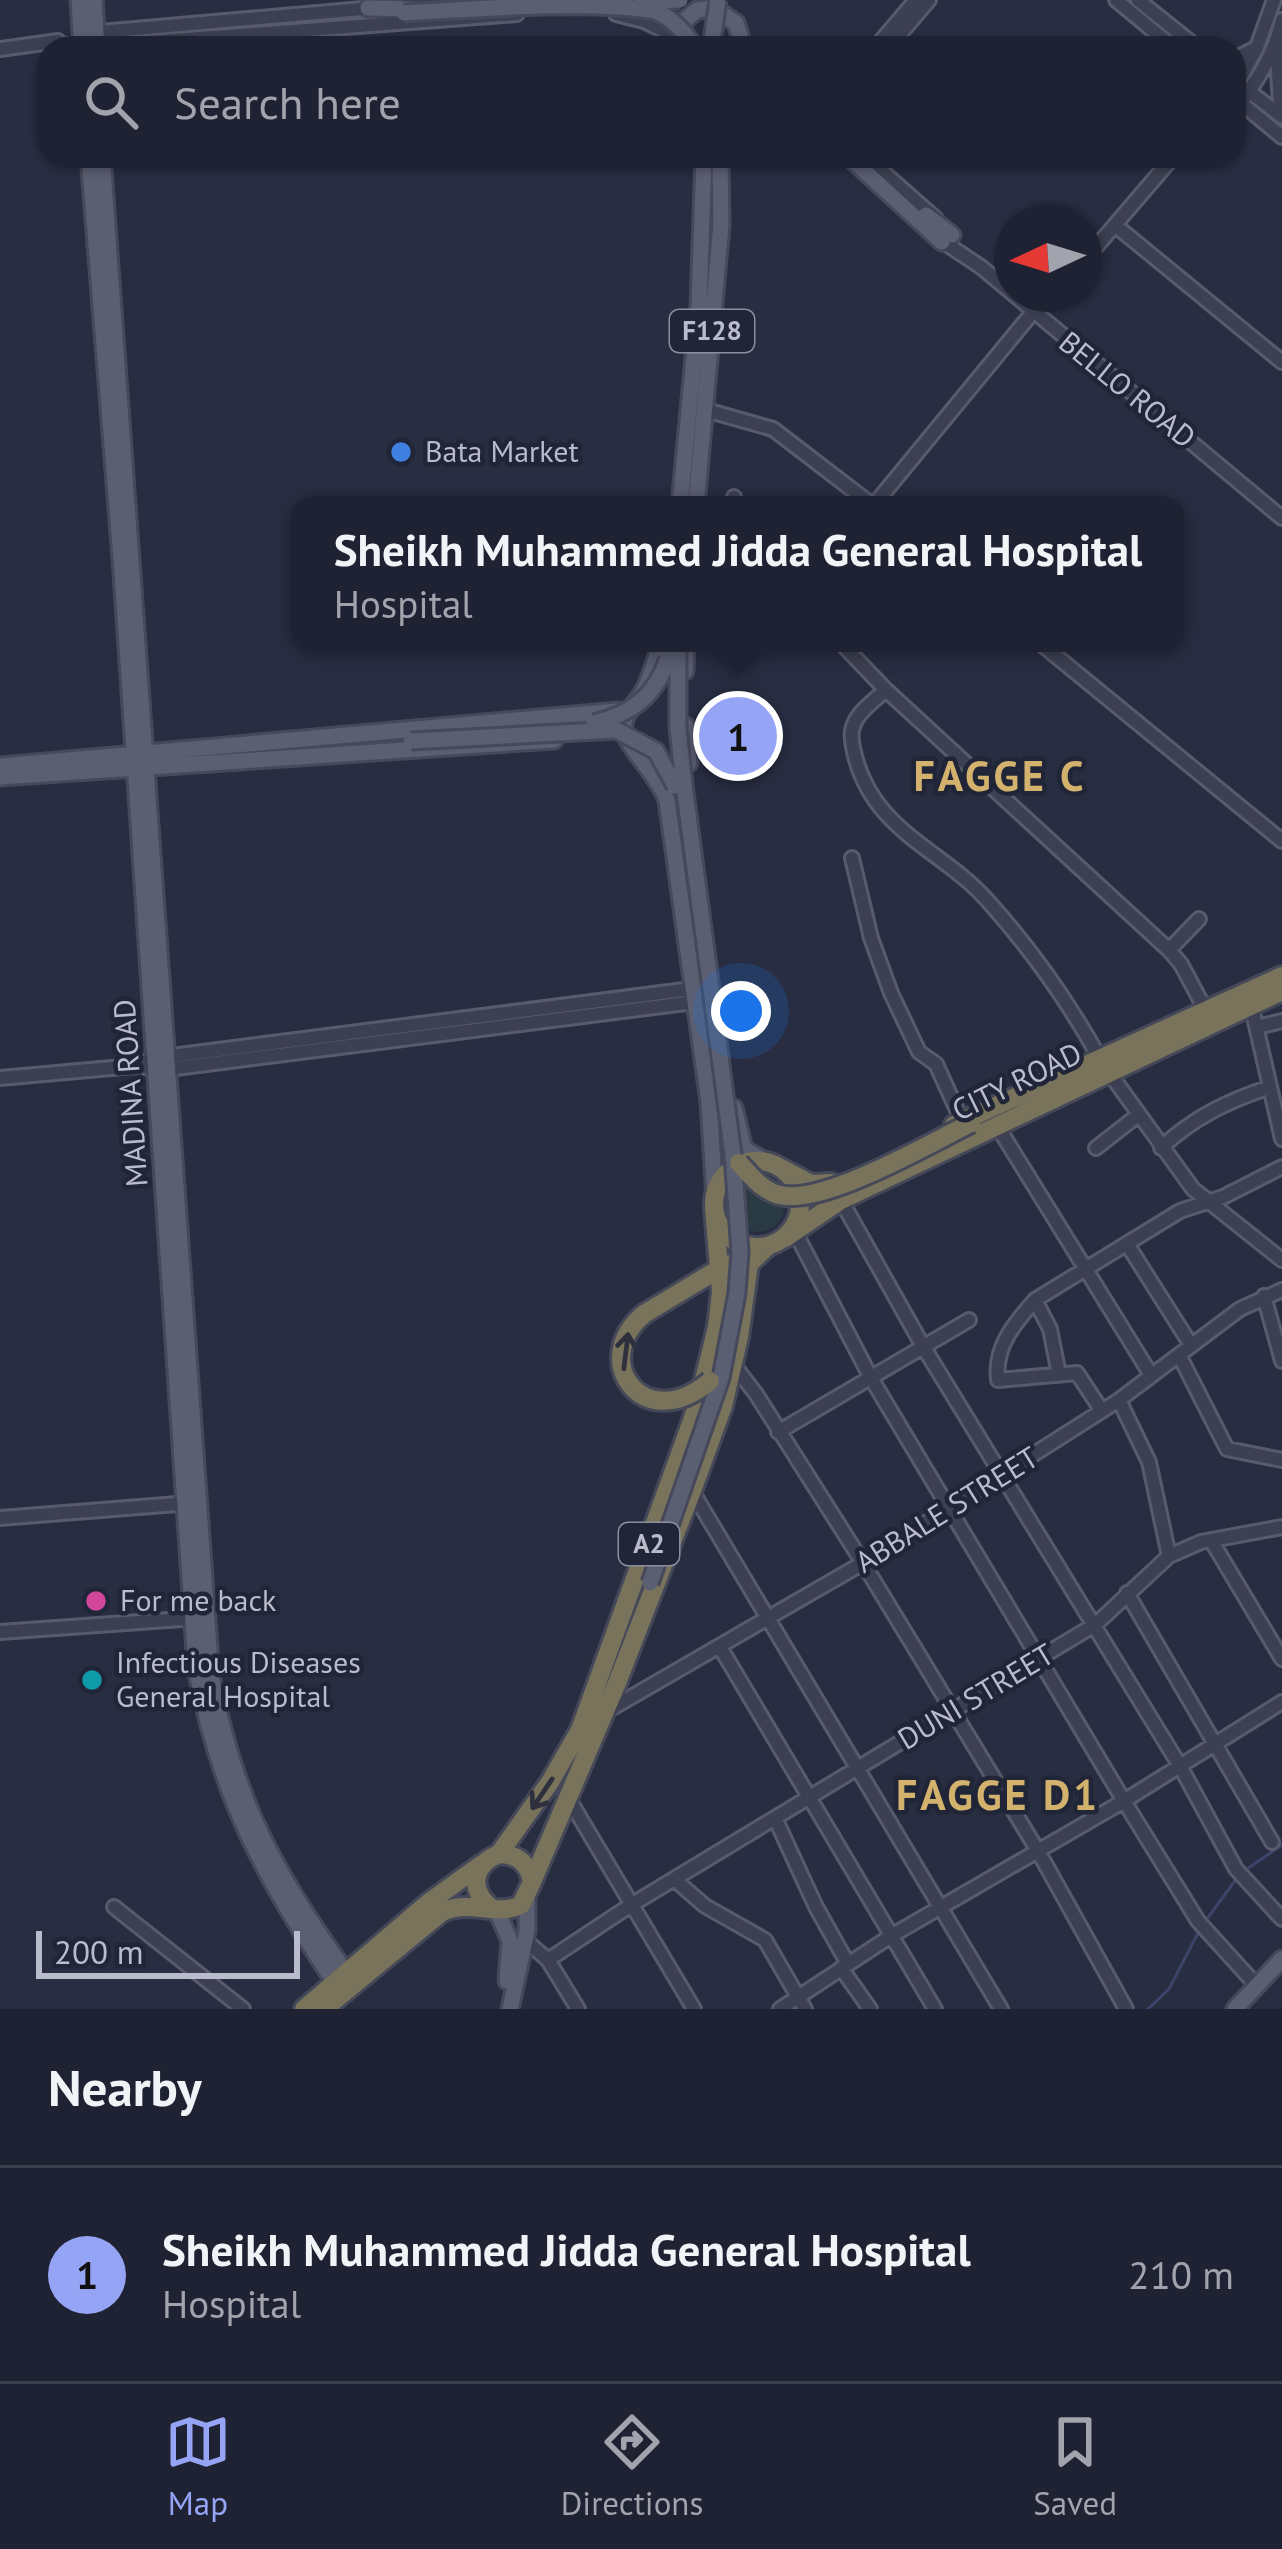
<!DOCTYPE html>
<style>
:root{--surface:#1e2232;--page:#262a3a;--text:#f1f3f6;--muted:#a1a4ac;--line:#3c3f4d;--accent:#96a4f5}
body{margin:0;font-family:"PT Sans",sans-serif;background:var(--page);color:var(--text)}
.compass{position:absolute;left:994px;top:204px;width:108px;height:108px;border-radius:50%;background:var(--surface);box-shadow:0 3px 9px #0004;rotate:266deg}
.scale{position:absolute;left:36px;bottom:30px;width:264px;box-sizing:border-box;padding-left:12px;border:6px solid #babccc;border-top:0;font-size:33px;line-height:42px;white-space:nowrap;color:#babccc;-webkit-text-stroke:9px #212538;paint-order:stroke}
.you{position:absolute;left:741px;top:1011px;width:42px;height:42px;margin:-30px;border:9px solid #fff;border-radius:50%;background:#1a73e8;box-shadow:0 0 0 18px #1a73e833}
.badge{display:grid;place-items:center;width:78px;height:78px;border-radius:50%;background:var(--accent);color:#111;font-size:39px;font-weight:700}
.pin{position:absolute;translate:-50% -50%;border:6px solid #fff;box-shadow:0 3px 12px #0006}
.popup{position:absolute;left:291px;top:496px;width:894px;height:156px;box-sizing:border-box;display:grid;place-content:center;border-radius:24px;background:var(--surface);filter:drop-shadow(0 3px 9px #0005);font-size:39px;white-space:nowrap;color:var(--muted)}
.popup b{font-size:45px;color:var(--text)}
.popup::after{content:'';position:absolute;left:50%;top:100%;margin-left:-24px;border:24px solid transparent;border-top-color:var(--surface)}
.list{margin:0;padding:0;list-style:none}
h2{display:flex;justify-content:space-between;align-items:center;height:156px;margin:0;padding:0 48px;font-size:51px}
h2 small{font-size:39px;font-weight:400;color:var(--muted)}
.list li{display:grid;grid-template-columns:78px 1fr auto;gap:36px;align-items:center;box-sizing:border-box;height:216px;padding:0 48px;border-top:3px solid var(--line)}
.list b{display:block;font-size:45px;white-space:nowrap}
.list p{margin:0;font-size:39px;white-space:nowrap;color:var(--muted)}
.list em{font-size:39px;font-style:normal;color:var(--muted)}
.icon{flex:none;width:66px;height:66px;fill:none;stroke:currentColor;stroke-width:2;stroke-linecap:round;stroke-linejoin:round}
.map{position:relative;flex:none;width:1282px;height:2009px;overflow:hidden}
.search{position:absolute;background:var(--surface);box-shadow:0 3px 9px #0004;left:36px;right:36px;top:36px;height:132px;display:flex;align-items:center;gap:30px;box-sizing:border-box;padding:0 42px;border-radius:36px;color:var(--muted);font-size:45px}
.sheet{height:372px;background:var(--surface)}
nav{display:flex;justify-content:space-around;align-items:center;box-sizing:border-box;height:168px;border-top:3px solid var(--line);background:var(--surface);font-size:33px;color:var(--muted)}
nav a{display:grid;justify-items:center;gap:6px}
nav .on{color:var(--accent)}
.map>svg:first-child{display:block}
.green{fill:#2a3a43}
.lines{fill:none;stroke-linecap:round;stroke-linejoin:round}
.stream{stroke:#3d4469;stroke-width:3}
.minor-casing{stroke:#585b6c;stroke-width:18}
.major-casing{stroke:#46495b;stroke-width:21}
.highway-casing{stroke:#444859;stroke-width:24}
.minor{stroke:#3c4052;stroke-width:12}
.major{stroke:#5b5f72;stroke-width:15}
.highway{stroke:#78735a;stroke-width:18}
.major-bridge-casing{stroke:#46495b;stroke-width:21;stroke-linecap:butt}
.highway-bridge-casing{stroke:#444859;stroke-width:24;stroke-linecap:butt}
.major-bridge{stroke:#5b5f72;stroke-width:15}
.highway-bridge{stroke:#78735a;stroke-width:18}
.oneway{stroke:#2e313d}
.shop-dot{fill:#3f7fe0;stroke:#212538;stroke-width:4.5}
.hotel-dot{fill:#d1479c;stroke:#212538;stroke-width:4.5}
.culture-dot{fill:#0f9aa8;stroke:#212538;stroke-width:4.5}
.labels{text-anchor:middle;stroke-width:9;stroke-linejoin:round;paint-order:stroke}
.shield{fill:#212538;stroke:#8c8fa0;stroke-width:3}
.shield-label{font-size:27px;font-weight:bold;fill:#babccc}
.street-label{font-size:30px;fill:#babccc;stroke:#212538}
.poi-label{font-size:30px;fill:#babccc;stroke:#212538;text-anchor:start}
.district-label{font-size:42px;font-weight:bold;letter-spacing:3px;fill:#d3b26e;stroke:#212538}
</style>
<div class="map">
<svg width="1282" height="2009" viewBox="0 0 1282 2009">
<rect width="100%" height="100%" fill="#282d42"/>
<path class="green" d="M729 1204a28 28 0 1 1 56 0a28 28 0 1 1-56 0Z"/>
<g class="lines">
<path class="stream" d="M 1244,1871 L 1282,1845
M 1204,1923 L 1237,1878
M 1148,2009 L 1169,1989 L 1199,1931"/>
<defs>
<path id="minor" d="M 1116,0 L 1174,48
M 1138,0 L 1198,48
M 406,5 L 464,0
M 616,14 L 644,21 L 680,38
M 89,33 L 374,8
M 52,43 L 82,47 L 517,14
M 1276,45 L 1281,116
M 875,48 L 916,0
M 888,48 L 929,0
M 0,49 L 58,41
M 1234,59 L 1256,48
M 1245,88 L 1281,116
M 1234,90 L 1257,47 L 1274,0
M 1235,98 L 1282,137
M 1241,103 C 1260,76 1275,52 1282,20
M 865,156 L 936,219
M 1116,226 L 1282,362
M 939,239 L 981,267 L 1282,518
M 1084,261 L 1174,156
M 1035,314 L 1054,294
M 706,410 L 773,429 L 872,505
M 734,497 L 735,505
M 874,505 L 1033,312
M 841,643 L 886,690 L 1169,950 L 1181,964 L 1206,1011
M 1040,643 L 1282,841
M 886,690 C 876,699 859,711 854,724 C 850,732 852,744 854,752 C 872,831 940,848 987,900 C 1031,949 1068,1001 1100,1059
M 852,858 L 871,938 L 891,993 L 919,1052 L 936,1064 L 962,1121
M 1169,950 L 1199,919
M 692,989 L 156,1058 L 134,1066 L 168,1069 L 694,1002
M 1251,1004 L 1282,1139
M 1257,1027 L 1282,1021
M 1108,1071 L 1193,1189 L 1282,1260
M 0,1078 L 134,1066
M 996,1124 L 1151,1375
M 1096,1148 L 1137,1116
M 1161,1148 C 1194,1117 1228,1101 1270,1087
M 838,1195 L 924,1348 L 1180,1766 L 1236,1869 L 1282,1919
M 794,1230 L 871,1378 L 1124,1801 L 1198,1921 L 1257,1986
M 1127,1244 L 1191,1345
M 1264,1296 L 1282,1361
M 1035,1300 L 1050,1329 L 1059,1374
M 1179,1355 L 1227,1449 L 1282,1460
M 733,1364 L 756,1394 L 863,1563 L 1038,1851 L 1126,2009
M 1119,1400 L 1149,1462 L 1169,1556
M 1102,1411 L 1077,1373 L 998,1380 C 994,1347 1014,1324 1035,1300 L 1180,1211 L 1223,1197 L 1282,1167
M 778,1432 L 969,1320
M 692,1491 L 1001,2009
M 0,1518 L 190,1503
M 1211,1540 L 1282,1659
M 1127,1593 L 1272,1842
M 0,1632 L 196,1618
M 720,1647 L 935,2009
M 607,1711 L 863,1563 L 1119,1400 L 1240,1309 L 1282,1290
M 567,1796 L 694,2009
M 775,1818 L 816,1907 L 848,1964
M 674,1879 L 705,1906 L 765,1940 L 805,2009
M 114,1907 L 243,2009
M 525,1940 L 548,1960 L 578,2009
M 548,1960 L 631,1905 L 1096,1624 L 1169,1556 L 1201,1542 L 1282,1527
M 841,1968 L 870,2009
M 780,2009 L 891,1936 L 1124,1801 L 1282,1702"/>
<path id="major" d="M 79,0 L 82,48
M 94,0 L 97,48
M 368,8 L 413,9
M 681,48 L 684,21 L 697,10 L 714,8 L 736,23 L 744,48
M 89,156 L 121,558 L 196,1667 C 220,1800 267,1881 341,1992
M 102,156 L 211,1676 C 235,1805 277,1876 352,1981
M 848,156 L 942,242
M 926,215 L 952,235
M 680,505 L 699,305 L 704,156
M 696,505 L 721,225 L 720,156
M 660,643 C 656,659 652,676 644,690 C 635,708 614,717 629,742 C 641,762 658,777 667,800 L 709,1102 L 715,1197
M 685,671 L 686,643
M 686,726 L 689,763
M 0,766 L 618,711
M 0,777 L 554,740
M 734,1108 L 744,1149 L 767,1162
M 496,1909 L 510,1941 L 507,1981
M 510,2009 L 527,1931 L 527,1898
M 1235,2009 L 1282,1959"/>
<path id="highway" d="M 954,1125 L 1282,976
M714 1204a43 43 0 1 1 86 0a43 43 0 1 1-86 0Z
M 781,1168 L 811,1184 L 831,1183
M 785,1238 L 841,1200 L 1282,991
M 644,1314 L 727,1264
M 499,1854 L 550,1782 L 580,1730 L 698,1404 L 717,1327 L 721,1292 L 714,1208
M 532,1882 L 617,1683 L 692,1491 L 723,1406 L 739,1337 L 749,1264 L 768,1246
M 304,2009 L 428,1903 L 482,1864
M 324,2009 L 442,1912 C 470,1899 496,1917 521,1905 L 532,1882 C 529,1864 518,1854 499,1854 C 473,1864 469,1888 489,1906"/>
</defs>
<use href="#minor" class="minor-casing"/>
<use href="#major" class="major-casing"/>
<use href="#highway" class="highway-casing"/>
<use href="#minor" class="minor"/>
<use href="#major" class="major"/>
<use href="#highway" class="highway"/>
<defs>
<path id="major-bridge" d="M 642,2 L 680,0
M 404,13 C 470,9 596,0 655,11 C 673,18 685,32 695,48
M 711,48 L 718,0
M 594,723 C 631,714 656,696 668,658
M 411,741 L 616,730 L 656,751 L 675,786
M 650,1583 L 721,1378 L 737,1293 L 740,1252 L 733,1155 L 684,785 L 678,728 L 678,643"/>
<path id="highway-bridge" d="M 739,1163 C 750,1175 760,1188 776,1194 C 818,1209 928,1144 971,1123
M 644,1314 C 588,1361 644,1437 710,1381"/>
</defs>
<use href="#major-bridge" class="major-bridge-casing"/>
<use href="#highway-bridge" class="highway-bridge-casing"/>
<use href="#major-bridge" class="major-bridge"/>
<use href="#highway-bridge" class="highway-bridge"/>
</g>
<defs><path id="oneway-shaft" d="M-6 0H5M1.5-3L5.5 0L1.5 3" fill="none" stroke-width="1.6" stroke-linecap="round" stroke-linejoin="round" transform="scale(3)"/></defs>
<g class="oneway">
<use href="#oneway-shaft" transform="translate(626 1351) rotate(-83)"/>
<use href="#oneway-shaft" transform="translate(542 1794) rotate(124)"/>
</g>
<circle class="shop-dot" cx="401" cy="452" r="12"/>
<circle class="hotel-dot" cx="96" cy="1601" r="12"/>
<circle class="culture-dot" cx="92" cy="1680" r="12"/>
<g class="labels">
<g class="shield">
<rect x="670" y="310" width="84" height="42" rx="9"/>
<rect x="619" y="1523" width="60" height="42" rx="9"/>
</g>
<g class="shield-label">
<text x="712" y="340">F128</text>
<text x="649" y="1553">A2</text>
</g>
<g class="street-label">
<text transform="translate(1127 390) rotate(39)" y="10">BELLO ROAD</text>
<text transform="translate(1017 1082) rotate(-26)" y="10">CITY ROAD</text>
<text transform="translate(131 1093) rotate(-94)" y="10">MADINA ROAD</text>
<text transform="translate(947 1510) rotate(-32)" y="10">ABBALE STREET</text>
<text transform="translate(976 1697) rotate(-31)" y="10">DUNI STREET</text>
</g>
<g class="poi-label">
<text x="425" y="462">Bata Market</text>
<text x="120" y="1611">For me back</text>
<text x="116" y="1673">Infectious Diseases<tspan x="116" dy="34">General Hospital</tspan></text>
</g>
<g class="district-label">
<text x="1000" y="791">FAGGE C</text>
<text x="998" y="1810">FAGGE D1</text>
</g>
</g>
</svg>
<svg class="compass" viewBox="-18 -18 36 36"><path d="M0-13l5 13h-10z" fill="#e53935"/><path d="M0 13l5-13h-10z" fill="#a1a4ac"/></svg>
<div class="scale">200 m</div>
<div class="you"></div>
<div class="pin badge" style="left:738px;top:736px">1</div>
<div class="popup"><b>Sheikh Muhammed Jidda General Hospital</b>Hospital</div>
<div class="search"><svg class="icon" aria-label="search" viewBox="0 0 24 24"><circle cx="10" cy="10" r="6"/><path d="M15 15l6 6"/></svg>Search here</div>
</div>
<section class="sheet">
<h2>Nearby<small></small></h2>
<ul class="list">
<li><span class="badge">1</span><div><b>Sheikh Muhammed Jidda General Hospital</b><p>Hospital</p></div><em>210 m</em></li>
</ul>
</section>
<nav>
<a class="on"><svg class="icon" aria-label="map" viewBox="0 0 24 24"><path d="M3 6l6-2 6 2 6-2v14l-6 2-6-2-6 2zM9 4v14M15 6v14"/></svg>Map</a>
<a><svg class="icon" aria-label="directions" viewBox="0 0 24 24"><path d="M12 3l9 9-9 9-9-9zM9 14v-3h6M13 9l2 2-2 2"/></svg>Directions</a>
<a><svg class="icon" aria-label="saved" viewBox="0 0 24 24"><path d="M7 4h10v16l-5-4-5 4z"/></svg>Saved</a>
</nav>
